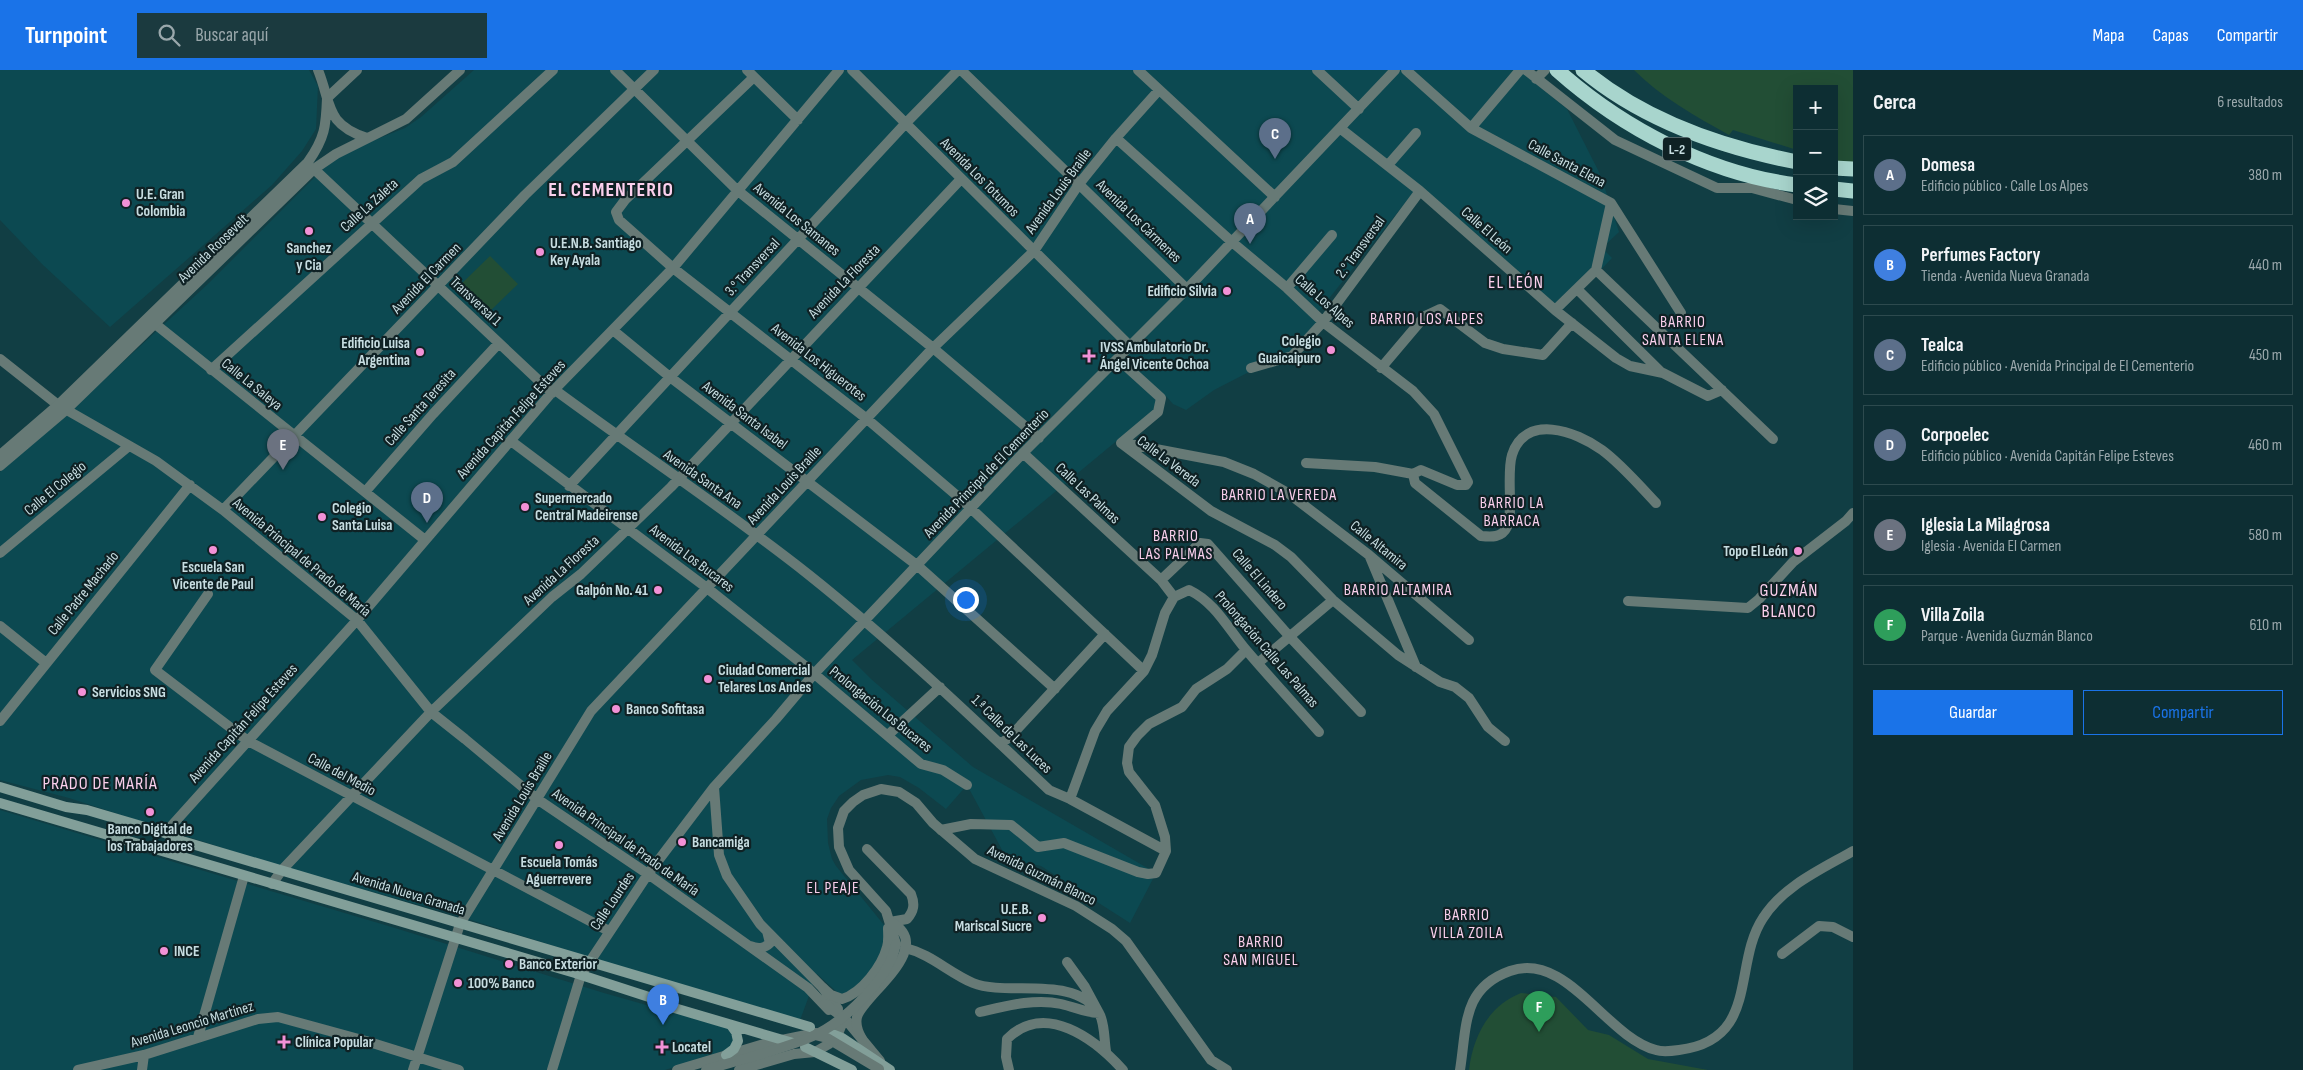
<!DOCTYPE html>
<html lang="es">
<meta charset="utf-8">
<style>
:root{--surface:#0d2e33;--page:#1b3a3f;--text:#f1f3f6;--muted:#9aa8ac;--line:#2d4a4e;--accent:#1a73e8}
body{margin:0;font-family:"Sofia Sans Condensed",sans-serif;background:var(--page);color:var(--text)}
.controls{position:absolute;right:15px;top:15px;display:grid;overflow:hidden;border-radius:0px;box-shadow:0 5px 20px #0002}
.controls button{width:45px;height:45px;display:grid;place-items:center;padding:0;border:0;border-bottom:1px solid var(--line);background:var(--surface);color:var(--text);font:25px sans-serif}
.you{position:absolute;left:965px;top:529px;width:18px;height:18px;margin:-12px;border:4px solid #fff;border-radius:50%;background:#1a73e8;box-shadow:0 0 0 8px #1a73e833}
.badge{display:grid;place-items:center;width:32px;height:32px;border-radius:50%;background:var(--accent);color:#fff;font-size:16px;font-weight:700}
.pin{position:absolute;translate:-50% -41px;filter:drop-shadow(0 1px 2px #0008)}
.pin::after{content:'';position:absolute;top:26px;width:18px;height:15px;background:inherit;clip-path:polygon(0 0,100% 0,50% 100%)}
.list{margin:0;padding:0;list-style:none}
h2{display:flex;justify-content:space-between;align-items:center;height:65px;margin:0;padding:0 20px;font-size:21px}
h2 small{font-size:16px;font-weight:400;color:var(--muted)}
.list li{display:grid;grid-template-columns:32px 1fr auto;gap:15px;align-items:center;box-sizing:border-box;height:80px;margin:0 10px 10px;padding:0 10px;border:1px solid var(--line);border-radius:0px}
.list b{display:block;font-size:19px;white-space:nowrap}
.list p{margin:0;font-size:16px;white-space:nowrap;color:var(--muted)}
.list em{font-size:16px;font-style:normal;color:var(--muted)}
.actions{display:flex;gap:10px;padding:15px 20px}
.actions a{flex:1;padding:11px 0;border:1px solid var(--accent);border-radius:0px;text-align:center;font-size:18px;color:var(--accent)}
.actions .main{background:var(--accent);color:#fff}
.icon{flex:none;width:28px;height:28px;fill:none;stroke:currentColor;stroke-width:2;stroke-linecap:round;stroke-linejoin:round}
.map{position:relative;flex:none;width:1853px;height:1000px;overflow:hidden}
header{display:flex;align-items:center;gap:30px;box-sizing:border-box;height:70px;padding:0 25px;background:var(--accent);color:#fff}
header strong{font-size:24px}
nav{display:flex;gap:28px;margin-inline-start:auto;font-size:18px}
.search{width:350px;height:45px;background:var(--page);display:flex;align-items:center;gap:12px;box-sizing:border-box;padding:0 18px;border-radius:0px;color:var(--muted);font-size:19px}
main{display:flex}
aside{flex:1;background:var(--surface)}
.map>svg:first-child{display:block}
.built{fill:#0c4951}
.green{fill:#224e35}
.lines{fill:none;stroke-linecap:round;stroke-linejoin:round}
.minor{stroke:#677a76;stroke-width:10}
.tertiary{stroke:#677a76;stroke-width:10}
.secondary{stroke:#829f99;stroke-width:10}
.motorway{stroke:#a8d5cd;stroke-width:15}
.tertiary-bridge{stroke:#677a76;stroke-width:10}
.poi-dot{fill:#f291d6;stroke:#0f2124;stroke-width:2}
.labels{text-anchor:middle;stroke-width:4.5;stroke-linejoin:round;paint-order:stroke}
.shield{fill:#0f2124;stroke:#90a5a8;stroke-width:1}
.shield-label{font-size:14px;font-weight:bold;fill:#c7dde1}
.street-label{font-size:15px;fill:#c7dde1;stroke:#0f2124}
.poi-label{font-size:15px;font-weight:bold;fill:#c7dde1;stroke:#0f2124;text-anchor:start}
.neighbourhood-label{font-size:16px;letter-spacing:1px;fill:#fbd0ed;stroke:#0f2124}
.quarter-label{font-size:18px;letter-spacing:1px;fill:#fbd0ed;stroke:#0f2124}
.district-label{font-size:20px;font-weight:bold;letter-spacing:1px;fill:#fbd0ed;stroke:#0f2124}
</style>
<header>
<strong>Turnpoint</strong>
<div class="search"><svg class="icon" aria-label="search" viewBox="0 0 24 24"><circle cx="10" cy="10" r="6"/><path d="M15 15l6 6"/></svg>Buscar aquí</div>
<nav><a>Mapa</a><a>Capas</a><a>Compartir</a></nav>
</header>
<main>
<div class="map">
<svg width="1853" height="1000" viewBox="0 0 1853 1000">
<rect width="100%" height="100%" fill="#113e44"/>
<path class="built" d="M 0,0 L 309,0 L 318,16 L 316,59 L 302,81 L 272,115 L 110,257 L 43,195 L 0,150 Z
M 474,0 L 1519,0 L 1567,39 L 1601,106 L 1619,162 L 1602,178 L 1612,188 L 1557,246 L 1417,118 L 1315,246 L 1321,252 L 1287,294 L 1251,301 L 1214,320 L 1186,340 L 1173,334 L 1166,326 L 1154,340 L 852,590 L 871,609 L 973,697 L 1156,803 L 1130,853 L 1041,796 L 1007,789 L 967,715 L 946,739 L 919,718 L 900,707 L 888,705 L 861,710 L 839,726 L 831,738 L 827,749 L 828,773 L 832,789 L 836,796 L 884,855 L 887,868 L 885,880 L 862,915 L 843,924 L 838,923 L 817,904 L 799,953 L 449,843 L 278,796 L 69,728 L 0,710 L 0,402 L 50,359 L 209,213 L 329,93 L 354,78 L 405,58 L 421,47 Z
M 0,740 L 395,858 L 604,923 L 731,959 L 735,973 L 726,980 L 665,1000 L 0,1000 Z"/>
<path class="green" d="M 1634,0 L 1853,0 L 1853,95 L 1834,91 L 1834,19 L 1797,19 L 1797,80 L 1733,60 L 1729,65 C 1695,46 1661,27 1634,0 Z
M 490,186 L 518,214 L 485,246 L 457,218 Z
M 1521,923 L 1556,927 L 1588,960 L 1609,965 L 1648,989 L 1708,1000 L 1469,1000 C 1473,967 1488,936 1521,923 Z"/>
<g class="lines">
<path class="minor" d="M 615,0 L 737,120 L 933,278 L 1039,368
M 747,0 L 798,50
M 852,0 L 1130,276
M 961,0 L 1187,219
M 1138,0 L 1275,127
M 1317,0 L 1359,39
M 1406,0 L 1471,58 L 1611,133 L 1681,243
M 1526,0 L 1615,70 L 1717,118 L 1752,118 L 1797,130
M 754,7 L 625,130 L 616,142 L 619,150 L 673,198 L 867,349 L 962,430 L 1144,601
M 1536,9 L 1545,0
M 327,28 L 357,0
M 1471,58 L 1520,0
M 1341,59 L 1420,121 L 1555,240 L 1616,288 L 1630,296 L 1663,303 L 1708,326 L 1722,320
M 1116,68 L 1232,172 L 1287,218 L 1323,252 L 1413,321 L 1434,344 L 1468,412 L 1466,415 L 1457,415 L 1421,400 L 1413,404
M 1388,95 L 1416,63
M 314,99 L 552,323
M 1834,139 L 1853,141
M 1596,200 L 1773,369
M 1287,218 L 1332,165
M 1577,219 L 1662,303
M 1555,240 L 1596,200 L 1611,133
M 149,249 L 425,470
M 614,261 L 670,307 L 918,496 L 1055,619
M 0,289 L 58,335 L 156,391 L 223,440 L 357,550 L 431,642 L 465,669 L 537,729 L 648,804 L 808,918 L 829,940
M 1118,289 L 1161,328 L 1158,342 L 1121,373 L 1211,441 L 1275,475 L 1291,487 L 1333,530 L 1398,585 L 1440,612 L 1455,617 L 1469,628 L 1488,657 L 1505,671
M 1251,298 L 1292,286 L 1323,252 L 1420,121
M 1381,298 L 1425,246 L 1440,239 L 1485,273 L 1503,279 L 1543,285 L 1572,253
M 211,300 L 421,109 L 453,92 L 553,0
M 555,320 C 639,382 727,440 809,505 C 893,572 971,646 1049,720 L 1070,729 L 1166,781
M 511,371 L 707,518 L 805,596 L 921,694 L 943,700 L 967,715
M 1124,373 L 1224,392 L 1254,404 L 1288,423 L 1369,485 L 1469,570
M 1023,383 L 1161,510 L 1174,527
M 1306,393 L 1375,397 L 1413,404
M 1413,404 L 1415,413 L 1481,466 C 1491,467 1502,468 1507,457 C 1514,444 1506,404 1512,385 C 1525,343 1576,361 1602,380 C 1621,394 1639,415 1656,433
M 569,416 L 905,54 L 958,0
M 365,422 L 433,344 L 499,273
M 223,440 L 525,125 L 654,0
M 0,483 L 129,376
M 1370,487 L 1416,597
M 1161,510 L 1200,473 L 1208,474 L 1290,567 L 1361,642
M 208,524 L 155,600 L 248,671 L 609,861
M 1628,531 L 1748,538 L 1759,529 L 1793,492 L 1846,451 L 1853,443
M 0,556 L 46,593
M 1258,593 L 1333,530
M 0,651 L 190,415
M 888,665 L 940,617
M 1000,674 L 1010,667 L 1105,564
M 1070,729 L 1095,661 L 1107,641 L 1144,601 L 1152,585 L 1165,543 L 1174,527 L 1189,520 C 1216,533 1228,559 1247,581 C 1270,608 1295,635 1319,662
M 941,760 L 971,754 L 1011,755 L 1038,777 L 1064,773 L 1138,802 L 1148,804 L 1156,803 L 1166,781 L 1165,767 L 1155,735 L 1129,702 L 1127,693 L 1129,677 L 1137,666 L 1149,654 L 1182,637 L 1196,619 L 1227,599 L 1246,580
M 165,763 L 357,550 L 553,321 L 673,198 L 839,0
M 867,779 L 911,824 C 915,834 914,841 907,849 L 890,852
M 272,814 L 282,800 L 431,642 L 552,527 L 581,504 L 671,417 L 961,109
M 750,876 C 758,879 764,879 770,873 L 767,861
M 905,878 C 931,884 949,903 973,913 C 1008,927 1074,904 1099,943 C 1105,953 1104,970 1106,981
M 1782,884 L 1819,856 L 1833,857 L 1853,867
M 838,939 L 823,918 L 760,854 L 727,806 L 719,785 L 714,717 L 776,649 L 814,604 L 1023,383 L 1187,219 L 1395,0
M 980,942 C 1006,936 1035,928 1061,934 C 1075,937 1085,943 1099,943 L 1085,917 L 1067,892
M 847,951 L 880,991
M 837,966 L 842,954 L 842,945
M 198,967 L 244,806
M 78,1000 L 144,985 L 258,949 L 278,947 L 366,971 L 459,1000
M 142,1000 L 144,985
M 413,1000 L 460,854 L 591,641 L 933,278 L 1034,181 L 1079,114 L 1116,68 L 1159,20
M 552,1000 L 581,905 L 648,804 L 714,717
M 1009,1000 L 1006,987 L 1007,969 C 1045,931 1095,969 1123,1000"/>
<path class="tertiary" d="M 318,0 C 332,35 325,54 367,68
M 0,385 L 58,335 L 308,92 C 325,68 326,56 327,28
M 0,396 L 66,340 L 314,99 L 336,84 L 406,49 L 460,0
M 896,874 L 886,841 L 849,800 L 839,777 L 838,758 L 844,741 L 853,732 L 863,725 L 881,719 L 899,722 L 916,733 L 933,753 L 975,789 L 1076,836 L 1112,859 L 1126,871 L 1211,990 L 1227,1000
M 823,918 L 831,925 L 842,929 C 862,923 882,896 887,877 C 889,871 888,864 888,858
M 825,934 L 837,943
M 862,969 C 858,962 855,955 857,947 C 863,925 937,878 891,852
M 677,1000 L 767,973 L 816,963
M 739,1000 L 794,984 L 815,982 L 829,974 L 837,966
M 1460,1000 C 1467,956 1462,918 1510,901 C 1567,881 1606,967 1656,980 C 1662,982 1672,981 1679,980 C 1760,970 1732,895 1763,848 C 1783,816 1822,799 1853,781"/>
<path class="secondary" d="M 0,717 L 66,737 L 87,740 L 165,763 L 182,771 L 810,957
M 0,733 L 575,903 L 655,929 L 671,937 L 793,973
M 824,961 L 842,968 L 890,1000
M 805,977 L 852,1000
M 726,985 L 734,979 L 738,971 L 736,962 L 731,955"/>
<path class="motorway" d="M 1557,0 C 1622,58 1709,104 1797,115
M 1583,0 C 1644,51 1720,77 1797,92
M 1834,98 L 1853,99
M 1834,119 L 1853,121"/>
<path class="tertiary-bridge" d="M 815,965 L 827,968 L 879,999
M 706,1000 C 741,989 779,981 813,966 C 844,952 890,908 896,874"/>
</g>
<g class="poi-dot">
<circle cx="126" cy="133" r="5"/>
<circle cx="309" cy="161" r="5"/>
<circle cx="540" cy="182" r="5"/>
<circle cx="1227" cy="221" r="5"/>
<circle cx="1331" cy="280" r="5"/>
<circle cx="420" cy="282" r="5"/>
<path d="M1086.5 278.5h5v5h5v5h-5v5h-5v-5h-5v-5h5z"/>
<circle cx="525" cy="437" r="5"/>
<circle cx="322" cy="447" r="5"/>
<circle cx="213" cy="480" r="5"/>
<circle cx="1798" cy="481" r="5"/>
<circle cx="658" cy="520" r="5"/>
<circle cx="708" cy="609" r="5"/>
<circle cx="82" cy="622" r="5"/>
<circle cx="616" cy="639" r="5"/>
<circle cx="150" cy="742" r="5"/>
<circle cx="682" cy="772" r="5"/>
<circle cx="559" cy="775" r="5"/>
<circle cx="1042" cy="848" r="5"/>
<circle cx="164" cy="881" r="5"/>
<circle cx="509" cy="894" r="5"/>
<circle cx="458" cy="913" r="5"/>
<path d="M281.5 964.5h5v5h5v5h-5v5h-5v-5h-5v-5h5z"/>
<path d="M659.5 969.5h5v5h5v5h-5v5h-5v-5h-5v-5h5z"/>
</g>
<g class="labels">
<rect class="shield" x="1663" y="67.5" width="28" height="23" rx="4"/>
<g class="shield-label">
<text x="1677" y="84">L-2</text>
</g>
<g class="street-label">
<text transform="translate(1567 93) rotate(28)" y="5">Calle Santa Elena</text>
<text transform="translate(980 107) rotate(45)" y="5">Avenida Los Totumos</text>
<text transform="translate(1058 121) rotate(-54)" y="5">Avenida Louis Braille</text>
<text transform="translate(369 135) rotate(-42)" y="5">Calle La Zaleta</text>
<text transform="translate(797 149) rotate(39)" y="5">Avenida Los Samanes</text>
<text transform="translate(1139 151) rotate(44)" y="5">Avenida Los Cármenes</text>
<text transform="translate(1487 160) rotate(41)" y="5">Calle El León</text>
<text transform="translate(1360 177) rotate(-54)" y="5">2.° Transversal</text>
<text transform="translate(213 178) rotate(-44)" y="5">Avenida Roosevelt</text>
<text transform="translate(752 197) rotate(-47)" y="5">3.° Transversal</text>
<text transform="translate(426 208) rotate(-46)" y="5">Avenida El Carmen</text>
<text transform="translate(844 211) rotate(-46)" y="5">Avenida La Floresta</text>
<text transform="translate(476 231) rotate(43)" y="5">Transversal 1</text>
<text transform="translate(1325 231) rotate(41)" y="5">Calle Los Alpes</text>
<text transform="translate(819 292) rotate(38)" y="5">Avenida Los Higuerotes</text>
<text transform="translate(252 314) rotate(39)" y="5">Calle La Saleya</text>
<text transform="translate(420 337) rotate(-48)" y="5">Calle Santa Teresita</text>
<text transform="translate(745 345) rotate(37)" y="5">Avenida Santa Isabel</text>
<text transform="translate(511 349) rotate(-48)" y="5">Avenida Capitán Felipe Esteves</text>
<text transform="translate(1169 391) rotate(37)" y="5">Calle La Vereda</text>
<text transform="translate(986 403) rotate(-46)" y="5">Avenida Principal de El Cementerio</text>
<text transform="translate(703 409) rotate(35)" y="5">Avenida Santa Ana</text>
<text transform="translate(784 415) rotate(-47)" y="5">Avenida Louis Braille</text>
<text transform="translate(55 418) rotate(-40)" y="5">Calle El Colegio</text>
<text transform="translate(1088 423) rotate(43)" y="5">Calle Las Palmas</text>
<text transform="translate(1379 475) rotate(39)" y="5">Calle Altamira</text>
<text transform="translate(302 487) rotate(40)" y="5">Avenida Principal de Prado de María</text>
<text transform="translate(692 488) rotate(37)" y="5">Avenida Los Bucares</text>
<text transform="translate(561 500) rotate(-42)" y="5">Avenida La Floresta</text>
<text transform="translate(1260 509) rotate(49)" y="5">Calle El Lindero</text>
<text transform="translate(83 523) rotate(-51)" y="5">Calle Padre Machado</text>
<text transform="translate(1267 579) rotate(49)" y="5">Prolongación Calle Las Palmas</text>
<text transform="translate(881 639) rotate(39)" y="5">Prolongación Los Bucares</text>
<text transform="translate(243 653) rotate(-48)" y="5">Avenida Capitán Felipe Esteves</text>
<text transform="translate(1012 664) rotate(44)" y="5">1.ª Calle de Las Luces</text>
<text transform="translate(342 704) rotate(28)" y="5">Calle del Medio</text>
<text transform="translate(522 726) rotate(-59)" y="5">Avenida Louis Braille</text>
<text transform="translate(626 772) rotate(35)" y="5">Avenida Principal de Prado de María</text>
<text transform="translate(1042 805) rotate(26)" y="5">Avenida Guzmán Blanco</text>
<text transform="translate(409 823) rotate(17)" y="5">Avenida Nueva Granada</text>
<text transform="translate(612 831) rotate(-56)" y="5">Calle Lourdes</text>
<text transform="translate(192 954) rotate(-17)" y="5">Avenida Leoncio Martínez</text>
</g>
<g class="poi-label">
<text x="136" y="129">U.E. Gran<tspan x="136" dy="17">Colombia</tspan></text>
<text x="550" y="178">U.E.N.B. Santiago<tspan x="550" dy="17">Key Ayala</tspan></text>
<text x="309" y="183" text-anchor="middle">Sanchez<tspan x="309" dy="17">y Cia</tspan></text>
<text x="1217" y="226" text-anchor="end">Edificio Silvia</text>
<text x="1321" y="276" text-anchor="end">Colegio<tspan x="1321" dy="17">Guaicaipuro</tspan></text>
<text x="410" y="278" text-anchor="end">Edificio Luisa<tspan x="410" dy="17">Argentina</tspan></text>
<text x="1100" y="282">IVSS Ambulatorio Dr.<tspan x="1100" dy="17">Ángel Vicente Ochoa</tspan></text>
<text x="535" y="433">Supermercado<tspan x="535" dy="17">Central Madeirense</tspan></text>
<text x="332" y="443">Colegio<tspan x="332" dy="17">Santa Luisa</tspan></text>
<text x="1788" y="486" text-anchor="end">Topo El León</text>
<text x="213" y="502" text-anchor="middle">Escuela San<tspan x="213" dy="17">Vicente de Paul</tspan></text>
<text x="648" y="525" text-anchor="end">Galpón No. 41</text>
<text x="718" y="605">Ciudad Comercial<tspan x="718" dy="17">Telares Los Andes</tspan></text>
<text x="92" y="627">Servicios SNG</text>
<text x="626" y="644">Banco Sofitasa</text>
<text x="150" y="764" text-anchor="middle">Banco Digital de<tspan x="150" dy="17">los Trabajadores</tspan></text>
<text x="692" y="777">Bancamiga</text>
<text x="559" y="797" text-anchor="middle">Escuela Tomás<tspan x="559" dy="17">Aguerrevere</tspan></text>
<text x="1032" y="844" text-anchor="end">U.E.B.<tspan x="1032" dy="17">Mariscal Sucre</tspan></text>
<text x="174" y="886">INCE</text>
<text x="519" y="899">Banco Exterior</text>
<text x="468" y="918">100% Banco</text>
<text x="295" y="977">Clínica Popular</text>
<text x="672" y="982">Locatel</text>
</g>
<g class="neighbourhood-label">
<text x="1427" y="254">BARRIO LOS ALPES</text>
<text x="1683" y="257">BARRIO<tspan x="1683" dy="18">SANTA ELENA</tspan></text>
<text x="1279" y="430">BARRIO LA VEREDA</text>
<text x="1512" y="438">BARRIO LA<tspan x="1512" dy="18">BARRACA</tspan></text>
<text x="1176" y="471">BARRIO<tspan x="1176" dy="18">LAS PALMAS</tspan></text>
<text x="1398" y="525">BARRIO ALTAMIRA</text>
<text x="833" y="823">EL PEAJE</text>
<text x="1467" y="850">BARRIO<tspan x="1467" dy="18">VILLA ZOILA</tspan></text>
<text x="1261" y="877">BARRIO<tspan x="1261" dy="18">SAN MIGUEL</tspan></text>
</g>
<g class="quarter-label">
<text x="1516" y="218">EL LEÓN</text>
<text x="1789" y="526">GUZMÁN<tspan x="1789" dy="21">BLANCO</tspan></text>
<text x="100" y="719">PRADO DE MARÍA</text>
</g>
<g class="district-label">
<text x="611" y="126">EL CEMENTERIO</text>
</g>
</g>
</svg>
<div class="controls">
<button>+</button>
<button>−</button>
<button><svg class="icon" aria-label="layers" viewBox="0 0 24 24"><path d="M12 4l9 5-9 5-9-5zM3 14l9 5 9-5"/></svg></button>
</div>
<div class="you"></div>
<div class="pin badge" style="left:1250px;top:174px;background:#5c6f8a">A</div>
<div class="pin badge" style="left:663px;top:955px;background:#3f7fe0">B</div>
<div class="pin badge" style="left:1275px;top:89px;background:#5c6f8a">C</div>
<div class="pin badge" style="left:427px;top:453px;background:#5c6f8a">D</div>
<div class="pin badge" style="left:283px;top:400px;background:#6b7280">E</div>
<div class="pin badge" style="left:1539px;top:962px;background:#2e9e5b">F</div>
</div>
<aside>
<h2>Cerca<small>6 resultados</small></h2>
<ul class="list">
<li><span class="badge" style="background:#5c6f8a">A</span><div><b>Domesa</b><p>Edificio público · Calle Los Alpes</p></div><em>380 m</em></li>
<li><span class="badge" style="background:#3f7fe0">B</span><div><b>Perfumes Factory</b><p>Tienda · Avenida Nueva Granada</p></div><em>440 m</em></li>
<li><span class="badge" style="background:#5c6f8a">C</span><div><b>Tealca</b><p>Edificio público · Avenida Principal de El Cementerio</p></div><em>450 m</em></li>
<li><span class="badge" style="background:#5c6f8a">D</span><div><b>Corpoelec</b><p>Edificio público · Avenida Capitán Felipe Esteves</p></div><em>460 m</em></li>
<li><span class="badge" style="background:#6b7280">E</span><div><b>Iglesia La Milagrosa</b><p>Iglesia · Avenida El Carmen</p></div><em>580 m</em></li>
<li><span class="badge" style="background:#2e9e5b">F</span><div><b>Villa Zoila</b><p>Parque · Avenida Guzmán Blanco</p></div><em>610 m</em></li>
</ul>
<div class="actions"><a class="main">Guardar</a><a>Compartir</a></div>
</aside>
</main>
